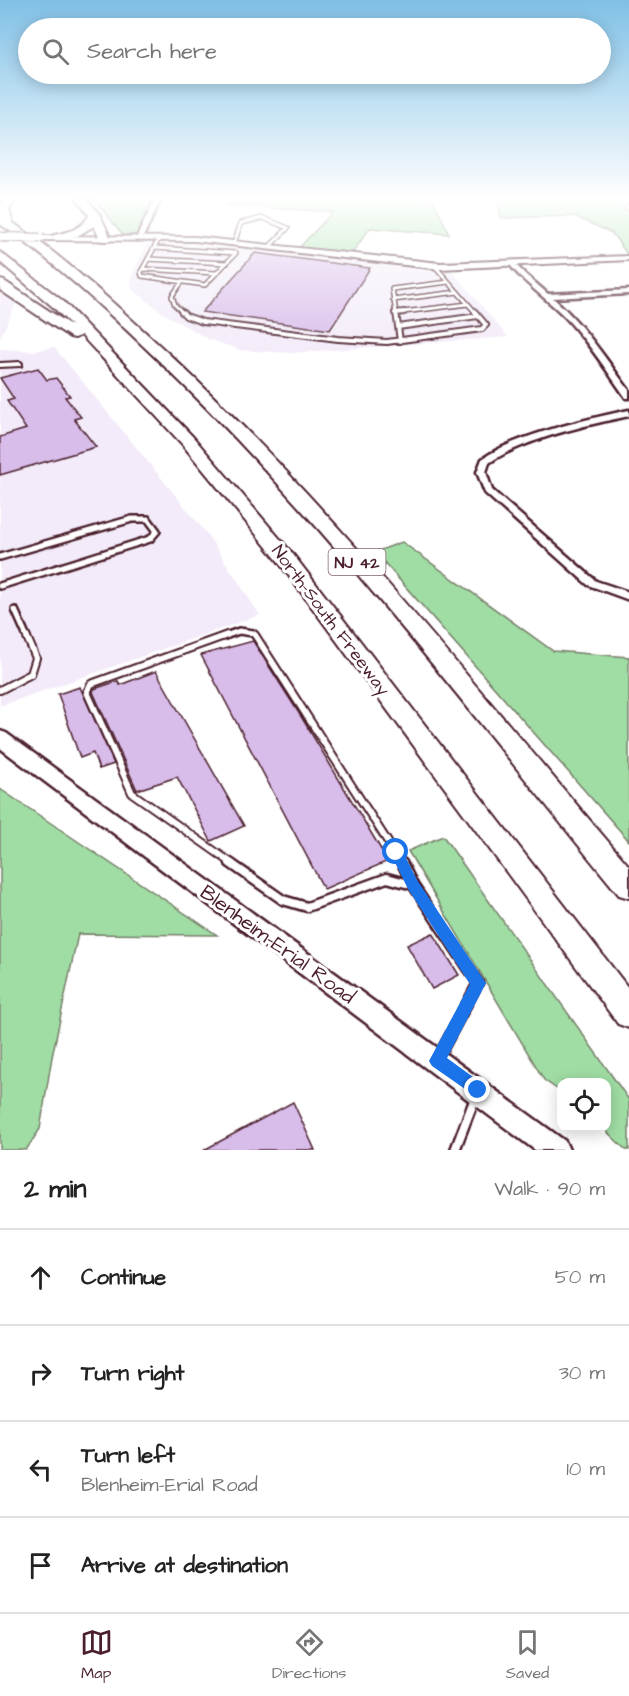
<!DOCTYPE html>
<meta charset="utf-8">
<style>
:root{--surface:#fff;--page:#f6f6f6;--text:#222;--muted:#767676;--line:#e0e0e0;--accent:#4a1f2b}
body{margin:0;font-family:"Architects Daughter",sans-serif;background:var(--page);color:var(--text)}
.controls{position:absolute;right:18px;bottom:18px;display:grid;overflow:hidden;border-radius:12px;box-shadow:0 3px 15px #0003}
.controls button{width:54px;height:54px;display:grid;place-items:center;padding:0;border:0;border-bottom:2px solid var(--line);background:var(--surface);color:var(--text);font:30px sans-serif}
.stop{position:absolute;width:18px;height:18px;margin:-14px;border:4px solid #1a73e8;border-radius:50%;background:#fff}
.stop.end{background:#1a73e8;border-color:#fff;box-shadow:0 2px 6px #0008}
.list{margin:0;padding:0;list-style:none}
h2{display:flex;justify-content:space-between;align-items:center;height:78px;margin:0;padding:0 24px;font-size:26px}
h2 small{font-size:20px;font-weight:400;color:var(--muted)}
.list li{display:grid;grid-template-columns:39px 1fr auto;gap:18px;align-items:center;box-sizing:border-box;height:96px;padding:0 24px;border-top:2px solid var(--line)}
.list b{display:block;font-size:22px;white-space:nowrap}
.list p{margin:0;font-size:20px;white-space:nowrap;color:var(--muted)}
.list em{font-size:20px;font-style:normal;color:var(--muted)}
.icon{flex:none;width:33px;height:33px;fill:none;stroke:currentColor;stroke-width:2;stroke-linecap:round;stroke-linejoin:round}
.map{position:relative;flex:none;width:629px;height:1150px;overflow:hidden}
.search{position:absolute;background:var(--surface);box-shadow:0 3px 15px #0003;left:18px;right:18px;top:18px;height:66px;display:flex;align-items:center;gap:15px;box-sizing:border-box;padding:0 21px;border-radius:33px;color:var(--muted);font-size:22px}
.sheet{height:462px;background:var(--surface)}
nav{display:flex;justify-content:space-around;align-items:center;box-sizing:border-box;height:84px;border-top:2px solid var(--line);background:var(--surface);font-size:16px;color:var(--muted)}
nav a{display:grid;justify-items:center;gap:3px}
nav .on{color:var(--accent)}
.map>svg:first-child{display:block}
.built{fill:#f3ebf9}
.green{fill:#a0dda4;stroke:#757e68;stroke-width:1.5}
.building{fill:#d8bcea;stroke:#4a1f2b;stroke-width:1.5}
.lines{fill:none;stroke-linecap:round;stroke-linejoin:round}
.service-far4-casing{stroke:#4a1f2b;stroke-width:6}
.service-far3-casing{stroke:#4a1f2b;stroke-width:8}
.service-far2-casing{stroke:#4a1f2b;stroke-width:10}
.service-far1-casing{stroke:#4a1f2b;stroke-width:10}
.service-casing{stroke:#4a1f2b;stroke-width:13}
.minor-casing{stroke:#4a1f2b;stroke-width:5}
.tertiary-casing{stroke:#4a1f2b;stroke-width:4}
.secondary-casing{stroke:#4a1f2b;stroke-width:5}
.motorway-casing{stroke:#4a1f2b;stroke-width:4}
.service-far4{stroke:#fff;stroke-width:3}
.service-far3{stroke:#fff;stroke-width:4}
.service-far2{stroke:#fff;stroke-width:5}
.service-far1{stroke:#fff;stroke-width:6}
.service{stroke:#fff;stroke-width:8}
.minor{fill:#fff;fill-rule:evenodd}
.tertiary{fill:#fff;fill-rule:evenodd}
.secondary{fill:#fff;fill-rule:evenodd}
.motorway{fill:#fff;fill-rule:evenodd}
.tertiary-bridge-casing{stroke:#4a1f2b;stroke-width:11;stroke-linecap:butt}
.tertiary-bridge{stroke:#fff;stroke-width:8}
.route{fill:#1a73e8}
.labels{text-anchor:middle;stroke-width:6;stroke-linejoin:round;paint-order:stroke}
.shield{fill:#fff;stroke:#80626b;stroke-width:1.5}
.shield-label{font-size:16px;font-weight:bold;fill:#4a1f2b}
.street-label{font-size:18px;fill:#4a1f2b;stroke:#fff}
.near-street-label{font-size:21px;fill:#4a1f2b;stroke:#fff}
</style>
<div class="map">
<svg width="629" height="1150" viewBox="0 0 629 1150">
<rect width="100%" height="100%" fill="#fff"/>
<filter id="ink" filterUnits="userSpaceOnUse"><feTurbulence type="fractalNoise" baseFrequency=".0167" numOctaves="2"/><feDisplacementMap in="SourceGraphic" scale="12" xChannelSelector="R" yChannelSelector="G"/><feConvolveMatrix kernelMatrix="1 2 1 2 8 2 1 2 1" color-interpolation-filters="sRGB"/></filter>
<g filter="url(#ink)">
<path class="built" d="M 148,242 L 234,246 L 452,271 L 508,337 L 291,353 L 240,350 L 208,339 L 166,315 L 131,288 L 131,277 Z
M 0,291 L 17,302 L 0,338 Z
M 54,347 L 207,534 L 260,615 L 0,706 L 0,349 L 34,351 Z"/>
<path class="green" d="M 90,199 L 154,200 L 145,234 L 123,235 L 97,203 Z
M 228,199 L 433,199 L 449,234 L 370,228 L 350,256 L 297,250 L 333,212 L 227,205 Z
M 498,199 L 629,199 L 629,205 L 621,207 L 629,211 L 629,257 L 612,233 L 574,216 L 501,218 Z
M 402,542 L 553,651 L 629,657 L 629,841 L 375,552 Z
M 0,789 L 217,935 L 78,934 L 52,1057 L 40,1129 L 26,1150 L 0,1150 Z
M 443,836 L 629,1100 L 629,1150 L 626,1150 L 603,1128 L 606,1128 L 606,1082 L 562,1082 L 561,1092 L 544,1080 L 408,851 Z"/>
<path class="building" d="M 255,253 L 370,268 L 330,330 L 202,312 Z
M 38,368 L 47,380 L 56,378 L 70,396 L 65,397 L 81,417 L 74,419 L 96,447 L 0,475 L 0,437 L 26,429 L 7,401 L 14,399 L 0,378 Z
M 253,641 L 302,718 L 388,861 L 324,889 L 201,655 Z
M 156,671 L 244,826 L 211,841 L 177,777 L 137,790 L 93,692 L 94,689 L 118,681 L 120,685 Z
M 80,687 L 114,764 L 99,769 L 93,753 L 80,758 L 58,694 Z
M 433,933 L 459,975 L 432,989 L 407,945 Z
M 293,1102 L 315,1150 L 204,1150 Z"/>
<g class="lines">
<defs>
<path id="service-far4" d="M 234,243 L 241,223 L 263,218 L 288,228 L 269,247
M 154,248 L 236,253 L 205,285 L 142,276 L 141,272 Z
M 154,248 L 159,239
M 148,259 L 227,263
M 434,265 L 476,313
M 143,269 L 216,273
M 182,282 L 172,296 L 175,305 L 183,313
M 393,300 L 458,292
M 395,313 L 468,304
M 396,313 L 392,289 L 449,282"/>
<path id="service-far3" d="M 182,312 L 186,316 L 203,322 L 338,339 L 387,342 L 482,329 L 486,325 L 475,312
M 396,312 L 400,341
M 395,313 L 404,312
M 398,327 L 478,316
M 0,365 L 20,364"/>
<path id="service-far2" d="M 0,557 L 132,519 L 148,519 L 157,531 L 150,539 L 0,586
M 15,610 L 27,637
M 222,637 L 239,631 L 253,633 L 256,637"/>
<path id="service-far1" d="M 227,635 L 91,684 L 87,692 L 132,793 L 233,864
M 255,635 L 402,864
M 0,690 L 31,674 L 36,658 L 26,635"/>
<path id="service" d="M 230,863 L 283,900 L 307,907 L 387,878 L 413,885
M 402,863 L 413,885
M 413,885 L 478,983 L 439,1056
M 455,1150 L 475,1098"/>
<path id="minor" d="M 155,199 L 161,199 L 142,239 L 137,240 L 136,239 Z
M 510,263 L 514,263 L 526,275 L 548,294 L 629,290 L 629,294 L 553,298 C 583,324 605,358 629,390 L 629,398 L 626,398 C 607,371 589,343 567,319 C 549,300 527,286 510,265 Z
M 629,410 L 629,416 C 590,424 521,440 489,463 L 486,472 L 492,490 L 596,581 L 629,592 L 629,600 L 588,585 L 485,493 L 477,472 L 482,459 C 515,435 588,419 629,410 Z"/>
<path id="tertiary" d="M 40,236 L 195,237 L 440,263 L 629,256 L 629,260 L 440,269 L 195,241 L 37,240 L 36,238 Z"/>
<path id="secondary" d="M 0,731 L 6,733 L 565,1141 L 569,1150 L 535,1150 L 0,748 Z"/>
<path id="motorway" d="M 5,199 L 16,199 L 9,210 L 13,223 C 69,261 119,308 169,354 C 336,511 480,693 629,866 L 629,898 L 619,895 C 470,713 327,522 157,359 C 107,311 56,263 0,224 L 0,205 Z
M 77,199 L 87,199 L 100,215 L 111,239 L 109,241 L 101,241 L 94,226 L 77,236 L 51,240 L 51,236 C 66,232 82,230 89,215 Z
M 0,252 L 63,301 L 194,438 L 292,553 L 629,989 L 629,1028 L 618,1024 L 278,561 L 182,444 L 81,335 L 75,338 L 70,337 L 0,290 L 0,280 L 4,281 L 72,326 L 53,307 L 0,262 Z"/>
</defs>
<use href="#service-far4" class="service-far4-casing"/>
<use href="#service-far3" class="service-far3-casing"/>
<use href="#service-far2" class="service-far2-casing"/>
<use href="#service-far1" class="service-far1-casing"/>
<use href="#service" class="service-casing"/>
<use href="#minor" class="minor-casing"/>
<use href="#tertiary" class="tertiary-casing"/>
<use href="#secondary" class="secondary-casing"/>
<use href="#motorway" class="motorway-casing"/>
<use href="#service-far4" class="service-far4"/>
<use href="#service-far3" class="service-far3"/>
<use href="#service-far2" class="service-far2"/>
<use href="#service-far1" class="service-far1"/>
<use href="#service" class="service"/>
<use href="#minor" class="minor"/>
<use href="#tertiary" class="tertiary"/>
<use href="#secondary" class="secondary"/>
<use href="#motorway" class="motorway"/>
<defs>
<path id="tertiary-bridge" d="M 0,237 L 40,238"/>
</defs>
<use href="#tertiary-bridge" class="tertiary-bridge-casing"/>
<use href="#tertiary-bridge" class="tertiary-bridge"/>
</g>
</g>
<linearGradient id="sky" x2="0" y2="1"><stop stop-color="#80c0e6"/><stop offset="0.55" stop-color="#fff"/><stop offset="1" stop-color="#fff" stop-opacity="0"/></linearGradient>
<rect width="629" height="360" fill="url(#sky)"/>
<path class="route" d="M 396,847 L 401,848 L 417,880 L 486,983 L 447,1058 L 484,1085 L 486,1090 L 484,1096 L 478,1098 L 432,1066 L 429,1061 L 470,984 L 408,889 L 390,852 Z"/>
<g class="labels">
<rect class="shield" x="328.5" y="549" width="57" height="26" rx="4.5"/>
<g class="shield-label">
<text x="357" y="568">NJ 42</text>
</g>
<g class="street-label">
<text transform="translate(331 620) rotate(53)" y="6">North-South Freeway</text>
</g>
<g class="near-street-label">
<text transform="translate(278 944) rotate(36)" y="7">Blenheim-Erial Road</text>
</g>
</g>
</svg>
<div class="controls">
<button><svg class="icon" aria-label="locate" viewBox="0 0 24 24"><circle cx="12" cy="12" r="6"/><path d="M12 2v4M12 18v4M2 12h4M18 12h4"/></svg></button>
</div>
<div class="stop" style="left:396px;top:852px"></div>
<div class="stop end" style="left:478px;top:1090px"></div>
<div class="search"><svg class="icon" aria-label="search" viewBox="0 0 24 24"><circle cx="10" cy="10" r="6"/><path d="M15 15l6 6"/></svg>Search here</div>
</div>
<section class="sheet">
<h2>2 min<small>Walk · 90 m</small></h2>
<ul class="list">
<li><svg class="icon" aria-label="ahead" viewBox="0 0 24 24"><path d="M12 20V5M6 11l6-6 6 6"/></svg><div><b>Continue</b></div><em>50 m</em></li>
<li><svg class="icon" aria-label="right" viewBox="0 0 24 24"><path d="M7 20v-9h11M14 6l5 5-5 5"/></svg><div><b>Turn right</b></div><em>30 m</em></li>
<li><svg class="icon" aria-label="left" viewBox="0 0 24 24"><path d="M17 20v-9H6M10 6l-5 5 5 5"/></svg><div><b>Turn left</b><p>Blenheim-Erial Road</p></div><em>10 m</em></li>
<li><svg class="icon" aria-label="arrive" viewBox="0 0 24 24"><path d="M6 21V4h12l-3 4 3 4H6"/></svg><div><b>Arrive at destination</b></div></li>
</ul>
</section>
<nav>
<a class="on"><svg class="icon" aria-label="map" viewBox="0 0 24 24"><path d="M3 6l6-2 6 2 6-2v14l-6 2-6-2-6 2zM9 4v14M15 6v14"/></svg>Map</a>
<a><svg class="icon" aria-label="directions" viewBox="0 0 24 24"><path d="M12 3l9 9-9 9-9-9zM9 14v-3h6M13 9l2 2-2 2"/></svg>Directions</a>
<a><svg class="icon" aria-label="saved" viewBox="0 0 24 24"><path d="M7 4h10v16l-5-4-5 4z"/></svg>Saved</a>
</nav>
